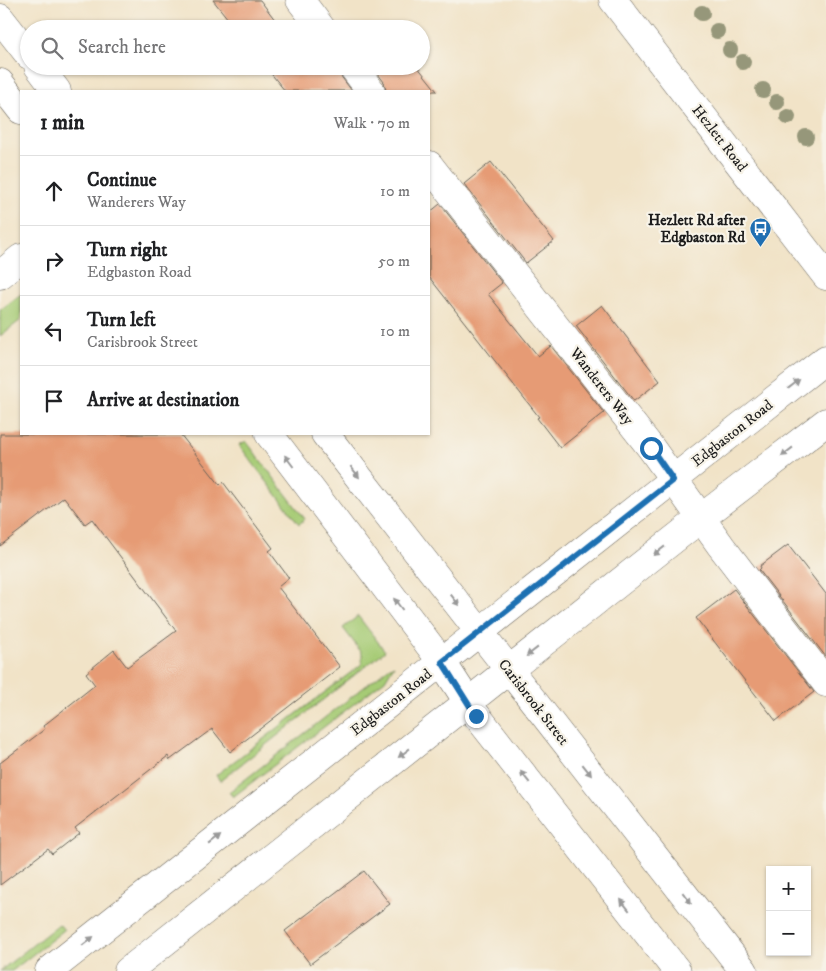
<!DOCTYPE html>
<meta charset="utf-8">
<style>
:root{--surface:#fff;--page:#f2f2f2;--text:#202124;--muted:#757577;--line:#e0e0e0}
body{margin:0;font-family:"IM FELL DW Pica",serif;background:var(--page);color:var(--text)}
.controls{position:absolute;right:15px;bottom:15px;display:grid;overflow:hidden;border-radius:0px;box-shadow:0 1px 4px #0004}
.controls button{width:45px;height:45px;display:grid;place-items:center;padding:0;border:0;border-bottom:1px solid var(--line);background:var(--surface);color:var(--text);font:25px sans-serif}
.stop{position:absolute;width:15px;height:15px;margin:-11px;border:4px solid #1f6fb2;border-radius:50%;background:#fff}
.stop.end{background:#1f6fb2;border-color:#fff;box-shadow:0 1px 5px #0008}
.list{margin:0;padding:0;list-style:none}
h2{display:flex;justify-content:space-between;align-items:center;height:65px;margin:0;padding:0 20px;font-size:21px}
h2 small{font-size:16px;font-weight:400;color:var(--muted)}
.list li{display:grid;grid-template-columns:32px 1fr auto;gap:15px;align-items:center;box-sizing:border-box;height:70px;padding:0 20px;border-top:1px solid var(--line)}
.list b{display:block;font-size:19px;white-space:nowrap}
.list p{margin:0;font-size:16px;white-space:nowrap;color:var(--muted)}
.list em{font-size:16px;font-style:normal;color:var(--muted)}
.icon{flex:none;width:28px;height:28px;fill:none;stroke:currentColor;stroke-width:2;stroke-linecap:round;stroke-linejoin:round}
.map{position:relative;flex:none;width:826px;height:971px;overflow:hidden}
.search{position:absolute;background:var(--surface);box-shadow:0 1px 4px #0004;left:20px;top:20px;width:410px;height:55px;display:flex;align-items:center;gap:12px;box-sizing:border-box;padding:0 18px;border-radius:28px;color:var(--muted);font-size:19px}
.panel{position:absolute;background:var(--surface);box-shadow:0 1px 4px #0004;left:20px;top:90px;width:410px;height:345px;border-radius:0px}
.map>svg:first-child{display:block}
.green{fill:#a6cb75;stroke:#617448}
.building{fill:#e69b75}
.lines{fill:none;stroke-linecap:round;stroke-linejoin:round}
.minor-casing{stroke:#676258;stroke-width:29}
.secondary-casing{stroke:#676258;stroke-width:29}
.minor{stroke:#fff;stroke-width:28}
.secondary{stroke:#fff;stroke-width:28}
.tree{fill:#96977a}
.oneway{fill:#999}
.route{stroke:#1f6fb2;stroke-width:6}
.labels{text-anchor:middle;stroke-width:4.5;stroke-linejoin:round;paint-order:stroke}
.street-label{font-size:15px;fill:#1c1c1c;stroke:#f7f3e8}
.poi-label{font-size:15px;font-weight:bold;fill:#1c1c1c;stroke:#f7f3e8;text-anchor:end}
</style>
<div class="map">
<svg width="826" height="971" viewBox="0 0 826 971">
<rect width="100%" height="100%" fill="#f7f3e8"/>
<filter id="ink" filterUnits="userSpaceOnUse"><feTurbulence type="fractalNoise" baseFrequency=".02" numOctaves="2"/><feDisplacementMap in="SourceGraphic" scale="10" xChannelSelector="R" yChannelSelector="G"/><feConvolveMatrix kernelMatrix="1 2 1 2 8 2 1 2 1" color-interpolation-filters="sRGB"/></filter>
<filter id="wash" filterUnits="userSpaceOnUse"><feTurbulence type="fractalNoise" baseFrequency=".0096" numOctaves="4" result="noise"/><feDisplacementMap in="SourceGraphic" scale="20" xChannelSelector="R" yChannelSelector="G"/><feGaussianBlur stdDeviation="1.12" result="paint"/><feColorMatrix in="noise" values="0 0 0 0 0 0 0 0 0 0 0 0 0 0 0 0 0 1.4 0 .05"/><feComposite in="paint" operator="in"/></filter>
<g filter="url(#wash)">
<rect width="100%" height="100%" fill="#f1e3c7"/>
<path class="green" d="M 21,294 L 21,320 L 0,336 L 0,310 Z
M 246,441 L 305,519 L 299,524 L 239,445 Z
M 358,616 L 385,651 L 220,781 L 216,775 L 362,664 L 362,653 L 343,628 Z
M 394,665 L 385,680 L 233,797 L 229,792 L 390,667 Z
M 59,924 L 64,930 L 12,971 L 0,971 Z"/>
<g id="blocks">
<path class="building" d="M 213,0 L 260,0 L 282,29 L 236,29 Z
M 265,66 L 312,66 L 316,71 L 322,66 L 337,66 L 340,75 L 352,91 L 285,91 Z
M 372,66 L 417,66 L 437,91 L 386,91 L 384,82 Z
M 491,162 L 554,241 L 526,263 L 464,184 Z
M 440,204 L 502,283 L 488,294 L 538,356 L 551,346 L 604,413 L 560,448 L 537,418 L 539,417 L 429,277 L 429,213 Z
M 602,305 L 660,381 L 634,401 L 576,326 Z
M 0,434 L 180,434 L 220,485 L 223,482 L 273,548 L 269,551 L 289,578 L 278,587 L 340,667 L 230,752 L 212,729 L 170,760 L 168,756 L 75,828 L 79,833 L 52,854 L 48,849 L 0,885 L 0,763 L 45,729 L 43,726 L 95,685 L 86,673 L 114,650 L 127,667 L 176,631 L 92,519 L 85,524 L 64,497 L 0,546 Z
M 788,545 L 826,594 L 826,657 L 759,570 L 761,568 L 760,566 Z
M 734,589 L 814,692 L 776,721 L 696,618 Z
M 364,871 L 390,904 L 310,964 L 285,931 Z"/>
</g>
</g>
<g filter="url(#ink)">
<use href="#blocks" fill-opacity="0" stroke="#676258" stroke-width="1"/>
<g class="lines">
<defs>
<path id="minor" d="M 300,0 L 322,29
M 0,18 L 29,55
M 38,66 L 57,91
M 352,66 L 371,91
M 0,83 L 21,110
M 429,165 L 651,448 L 721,546 L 826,683
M 0,275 L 21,258
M 269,434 L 442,662 L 477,716 L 677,971
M 325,434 L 744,971
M 49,971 L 826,359
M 128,971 L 701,518 L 826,422"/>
<path id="secondary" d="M 613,0 L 826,276"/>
</defs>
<use href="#minor" class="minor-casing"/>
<use href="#secondary" class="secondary-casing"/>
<use href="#minor" class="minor"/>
<use href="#secondary" class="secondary"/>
</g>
<g class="tree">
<circle cx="702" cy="13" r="8"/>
<circle cx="717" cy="31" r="8"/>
<circle cx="730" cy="50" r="8"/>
<circle cx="743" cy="62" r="8"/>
<circle cx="763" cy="90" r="8"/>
<circle cx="777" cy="102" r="8"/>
<circle cx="788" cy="117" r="8"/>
<circle cx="806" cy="137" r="8"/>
</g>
<defs><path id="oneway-solid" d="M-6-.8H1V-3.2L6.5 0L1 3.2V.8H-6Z" transform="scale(1.25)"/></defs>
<g class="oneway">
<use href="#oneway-solid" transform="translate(794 384) rotate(-38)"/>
<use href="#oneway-solid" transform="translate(787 452) rotate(142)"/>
<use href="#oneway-solid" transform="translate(289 461) rotate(-127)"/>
<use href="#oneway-solid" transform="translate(355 472) rotate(52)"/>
<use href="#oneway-solid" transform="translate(659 551) rotate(142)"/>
<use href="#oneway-solid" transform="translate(455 600) rotate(52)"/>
<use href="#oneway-solid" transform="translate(398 604) rotate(-127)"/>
<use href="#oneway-solid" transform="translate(532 652) rotate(142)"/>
<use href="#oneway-solid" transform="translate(404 753) rotate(142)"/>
<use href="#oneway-solid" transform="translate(587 770) rotate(52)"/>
<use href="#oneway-solid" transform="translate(525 777) rotate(-128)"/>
<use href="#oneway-solid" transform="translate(215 840) rotate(-38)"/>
<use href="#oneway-solid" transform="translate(687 898) rotate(52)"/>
<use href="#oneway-solid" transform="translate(625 905) rotate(-128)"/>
<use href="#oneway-solid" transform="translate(88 941) rotate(-38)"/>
</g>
</g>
<g class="lines" filter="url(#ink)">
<path class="route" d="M 476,716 L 442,662 L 673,480 L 651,448"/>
</g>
<defs>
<symbol id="bus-pin" viewBox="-11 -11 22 30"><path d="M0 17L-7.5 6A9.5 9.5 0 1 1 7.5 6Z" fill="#1f6fb2" stroke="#f7f3e8"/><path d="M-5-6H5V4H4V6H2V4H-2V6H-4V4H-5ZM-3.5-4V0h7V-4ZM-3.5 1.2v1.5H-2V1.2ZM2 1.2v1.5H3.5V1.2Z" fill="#fff"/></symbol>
</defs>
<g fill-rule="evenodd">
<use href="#bus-pin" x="748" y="216" width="25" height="34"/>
</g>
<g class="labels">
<g class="street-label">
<text transform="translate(720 138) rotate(52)" y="5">Hezlett Road</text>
<text transform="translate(602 386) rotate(52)" y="5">Wanderers Way</text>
<text transform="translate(732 433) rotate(-38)" y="5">Edgbaston Road</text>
<text transform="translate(391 702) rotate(-38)" y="5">Edgbaston Road</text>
<text transform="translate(534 702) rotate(52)" y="5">Carisbrook Street</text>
</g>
<g class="poi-label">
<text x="745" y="225">Hezlett Rd after<tspan x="745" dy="17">Edgbaston Rd</tspan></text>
</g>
</g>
</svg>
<div class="controls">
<button>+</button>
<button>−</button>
</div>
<div class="stop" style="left:651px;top:448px"></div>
<div class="stop end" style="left:476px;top:716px"></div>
<div class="search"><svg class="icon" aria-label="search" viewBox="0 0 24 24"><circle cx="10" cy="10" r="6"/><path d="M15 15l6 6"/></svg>Search here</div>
<section class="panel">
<h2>1 min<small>Walk · 70 m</small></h2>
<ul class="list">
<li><svg class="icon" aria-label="ahead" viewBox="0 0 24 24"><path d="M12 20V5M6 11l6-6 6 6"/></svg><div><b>Continue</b><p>Wanderers Way</p></div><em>10 m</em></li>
<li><svg class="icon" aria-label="right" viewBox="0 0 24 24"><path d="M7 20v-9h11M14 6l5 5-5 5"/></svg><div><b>Turn right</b><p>Edgbaston Road</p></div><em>50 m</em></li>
<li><svg class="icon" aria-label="left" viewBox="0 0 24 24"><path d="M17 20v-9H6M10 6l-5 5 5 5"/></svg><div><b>Turn left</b><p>Carisbrook Street</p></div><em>10 m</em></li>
<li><svg class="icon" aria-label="arrive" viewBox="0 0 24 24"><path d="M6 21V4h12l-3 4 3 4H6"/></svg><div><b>Arrive at destination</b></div></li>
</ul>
</section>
</div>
